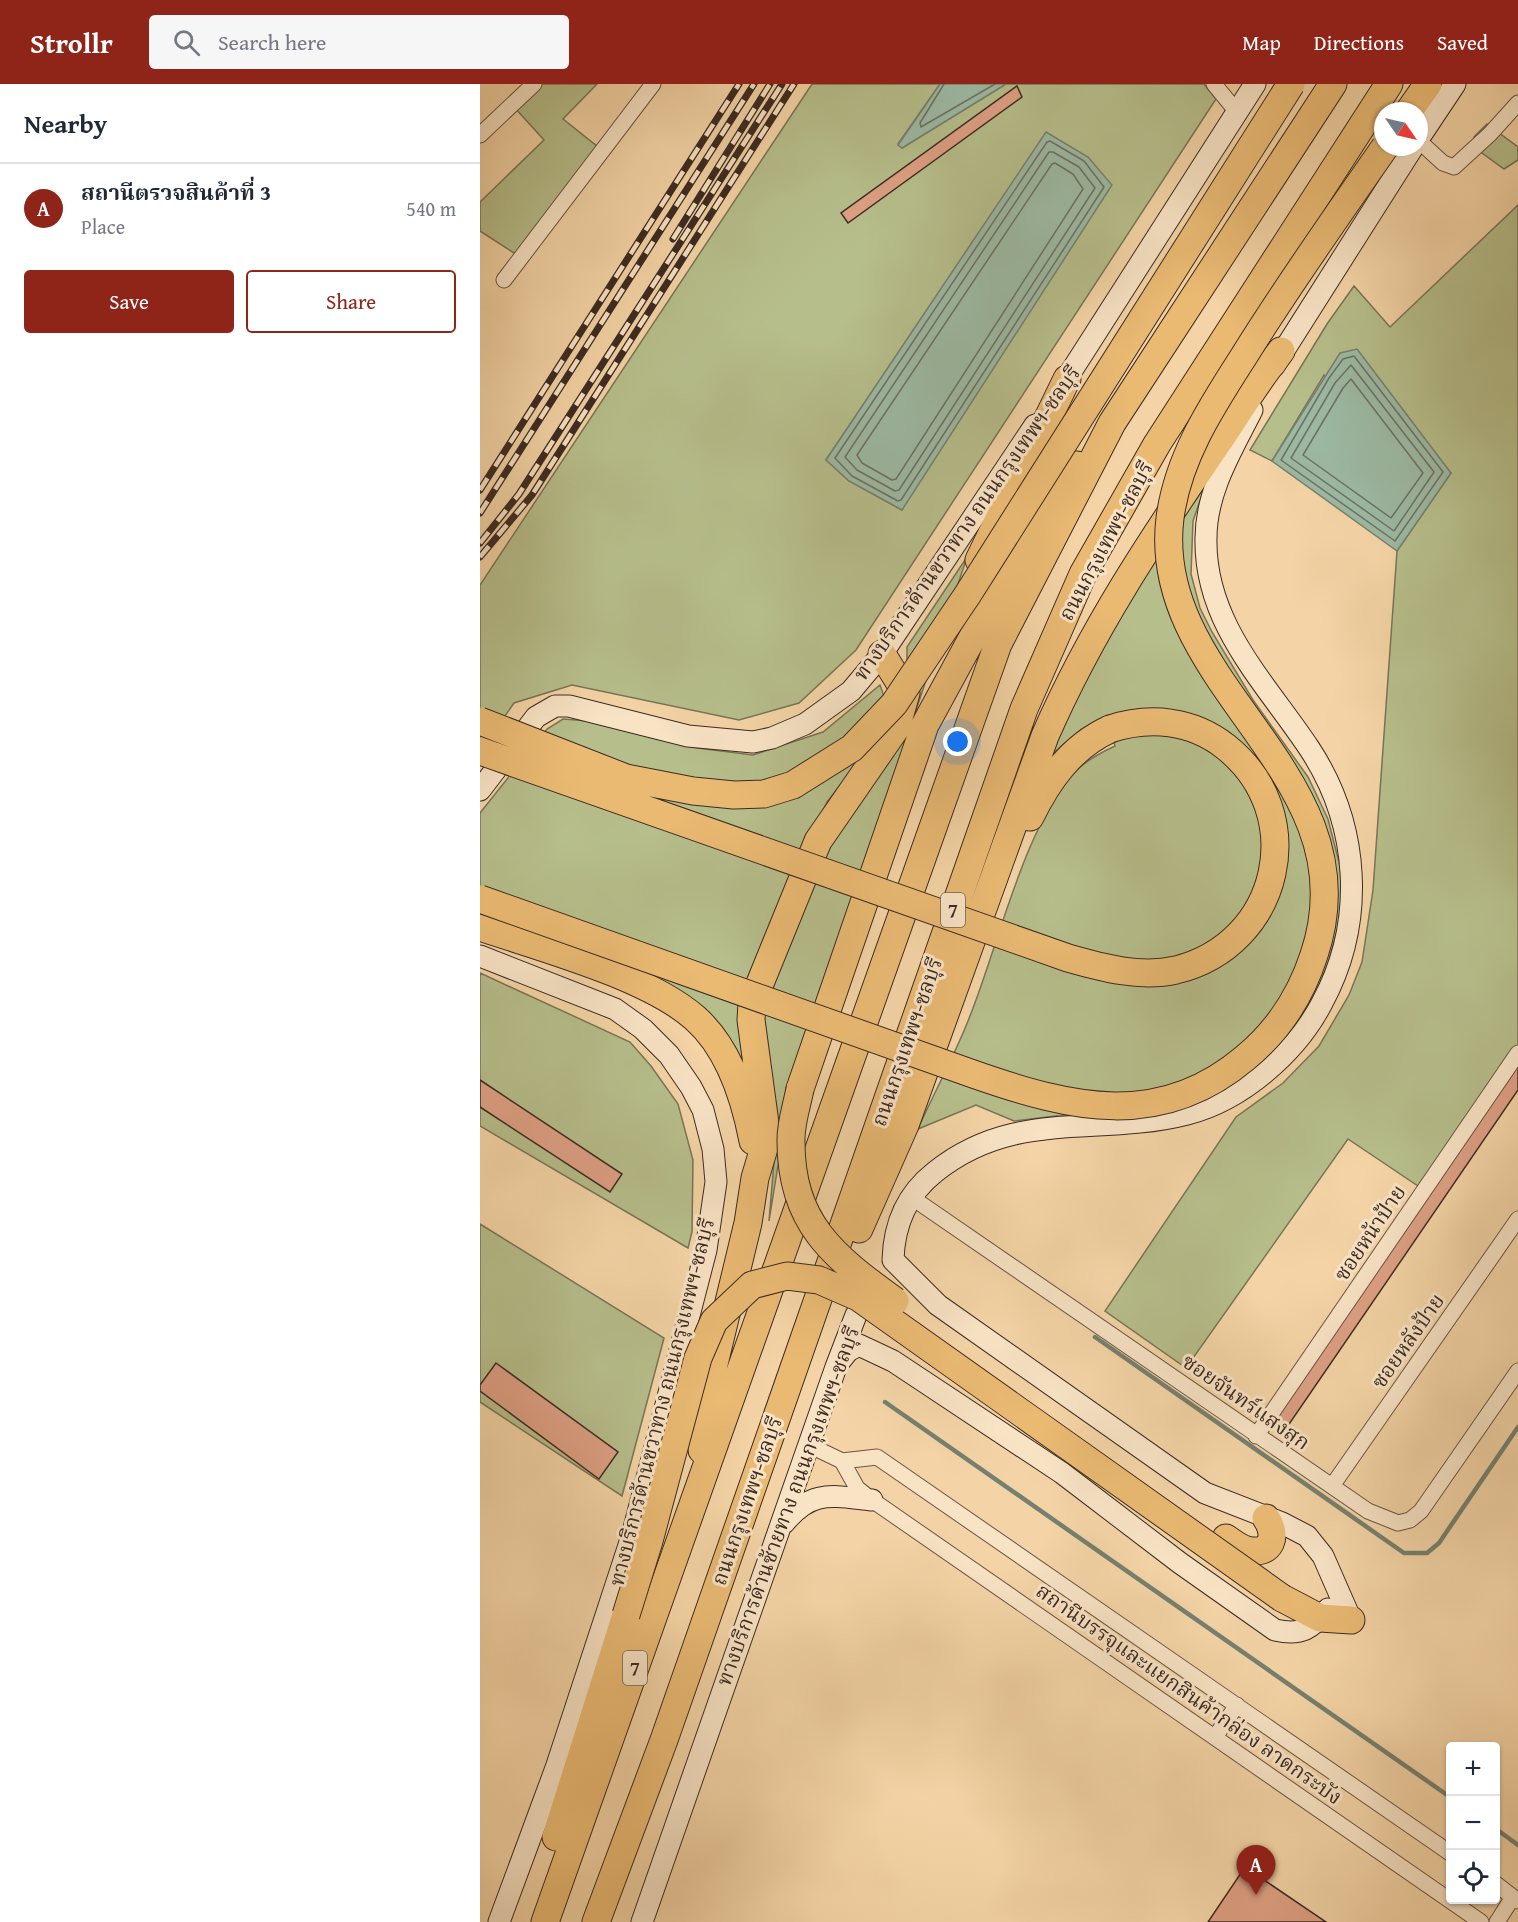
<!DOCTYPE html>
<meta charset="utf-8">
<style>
:root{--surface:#fff;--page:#f6f6f7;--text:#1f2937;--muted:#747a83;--line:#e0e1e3;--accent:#8f2418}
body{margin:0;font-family:"Gentium Book Plus","Noto Serif Thai",serif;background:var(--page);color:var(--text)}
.controls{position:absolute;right:18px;bottom:18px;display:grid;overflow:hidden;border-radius:6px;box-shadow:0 2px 4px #0004}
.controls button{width:54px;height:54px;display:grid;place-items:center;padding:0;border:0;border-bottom:2px solid var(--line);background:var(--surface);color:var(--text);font:30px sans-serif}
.compass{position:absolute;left:894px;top:18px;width:54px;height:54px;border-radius:50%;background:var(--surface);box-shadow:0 2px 4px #0004;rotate:124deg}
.you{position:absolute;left:478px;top:658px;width:21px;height:21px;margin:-15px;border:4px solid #fff;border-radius:50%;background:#1a73e8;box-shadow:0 0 0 9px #1a73e833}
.badge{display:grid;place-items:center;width:39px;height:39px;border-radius:50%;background:var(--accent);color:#fff;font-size:20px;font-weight:700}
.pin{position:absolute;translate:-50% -50px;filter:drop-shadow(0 2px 3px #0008)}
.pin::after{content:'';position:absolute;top:32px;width:21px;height:18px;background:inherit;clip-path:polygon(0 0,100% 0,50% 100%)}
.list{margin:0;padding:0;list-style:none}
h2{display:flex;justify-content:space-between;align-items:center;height:78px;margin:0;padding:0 24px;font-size:26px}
h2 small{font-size:20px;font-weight:400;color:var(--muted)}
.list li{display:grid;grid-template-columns:39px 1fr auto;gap:18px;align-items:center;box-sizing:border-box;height:90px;padding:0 24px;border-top:2px solid var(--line)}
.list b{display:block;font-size:22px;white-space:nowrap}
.list p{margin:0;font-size:20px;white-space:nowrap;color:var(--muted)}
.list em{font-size:20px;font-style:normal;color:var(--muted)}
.actions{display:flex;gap:12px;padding:18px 24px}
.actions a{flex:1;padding:14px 0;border:2px solid var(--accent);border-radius:6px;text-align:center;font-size:21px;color:var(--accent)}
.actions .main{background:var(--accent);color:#fff}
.icon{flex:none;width:33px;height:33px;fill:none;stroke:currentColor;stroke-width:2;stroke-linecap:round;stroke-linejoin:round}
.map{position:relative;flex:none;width:1038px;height:1838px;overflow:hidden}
header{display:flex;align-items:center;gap:36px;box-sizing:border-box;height:84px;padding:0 30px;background:var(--accent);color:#fff}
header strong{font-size:28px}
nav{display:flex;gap:33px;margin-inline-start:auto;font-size:21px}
.search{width:420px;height:54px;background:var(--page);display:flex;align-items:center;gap:15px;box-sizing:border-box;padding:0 21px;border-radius:6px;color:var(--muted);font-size:22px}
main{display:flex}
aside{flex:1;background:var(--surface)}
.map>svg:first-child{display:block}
.green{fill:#b6be8b;stroke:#797457;stroke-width:1.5;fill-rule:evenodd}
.water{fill:#9cb9a3;stroke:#768070;stroke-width:1.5}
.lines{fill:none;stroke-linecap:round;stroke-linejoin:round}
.shore{stroke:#6c7263;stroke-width:1.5}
.stream{stroke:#768070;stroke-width:4.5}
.building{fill:#dea084;stroke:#3c2b23;stroke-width:1.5}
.minor-casing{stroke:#6a5544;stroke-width:17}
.secondary-casing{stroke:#3c2b23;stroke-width:23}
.motorway-casing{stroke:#3c2b23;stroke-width:29}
.minor{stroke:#f8e3c5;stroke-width:15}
.secondary{stroke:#f8e3c5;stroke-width:21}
.motorway{stroke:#eaba73;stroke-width:27}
.rail-casing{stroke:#3c2b23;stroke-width:7}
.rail{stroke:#f8e3c5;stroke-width:4.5;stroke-dasharray:14;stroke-linecap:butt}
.motorway-bridge-casing{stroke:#3c2b23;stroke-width:29;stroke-linecap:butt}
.motorway-bridge{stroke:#eaba73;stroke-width:27}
.labels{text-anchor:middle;stroke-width:6;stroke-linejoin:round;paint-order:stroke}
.shield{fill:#f8e3c5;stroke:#746254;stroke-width:1.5}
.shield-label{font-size:20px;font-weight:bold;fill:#3c2b23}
.street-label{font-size:21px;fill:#3c2b23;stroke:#f8e3c5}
</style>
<header>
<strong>Strollr</strong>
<div class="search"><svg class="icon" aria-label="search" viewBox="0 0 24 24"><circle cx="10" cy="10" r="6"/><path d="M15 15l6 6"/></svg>Search here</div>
<nav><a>Map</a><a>Directions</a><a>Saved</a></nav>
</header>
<main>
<aside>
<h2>Nearby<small></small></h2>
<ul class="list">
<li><span class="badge">A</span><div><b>สถานีตรวจสินค้าที่ 3</b><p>Place</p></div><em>540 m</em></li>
</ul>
<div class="actions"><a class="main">Save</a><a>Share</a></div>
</aside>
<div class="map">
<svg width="1038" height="1838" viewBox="0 0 1038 1838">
<rect width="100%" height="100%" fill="#f4d4a6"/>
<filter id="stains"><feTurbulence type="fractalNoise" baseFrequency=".00333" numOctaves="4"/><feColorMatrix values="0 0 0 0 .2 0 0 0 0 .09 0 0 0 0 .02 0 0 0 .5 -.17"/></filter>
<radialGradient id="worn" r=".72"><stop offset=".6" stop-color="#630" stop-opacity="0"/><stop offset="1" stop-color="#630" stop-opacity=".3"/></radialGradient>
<path class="green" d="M 60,0 L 117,0 L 83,35 L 118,63 L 37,171 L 0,147 L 0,118 L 64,56 L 35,24 Z
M 332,0 L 460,0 L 418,60 L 422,64 L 526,0 L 724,0 L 736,15 L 376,566 L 319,619 L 259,636 L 92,601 L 34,619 L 0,668 L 0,501 ZM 567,48 L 422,426 L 369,397 L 346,376 Z
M 1007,40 L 1038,63 L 1038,76 L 1024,85 L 1002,69 L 994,53 Z
M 1038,121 L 1038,961 L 941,1104 L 868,1055 L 706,1284 L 625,1227 L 756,1033 L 803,999 L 839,962 L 869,911 L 882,878 L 893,806 L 917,467 L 971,389 L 844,291 L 792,377 L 770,366 L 847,240 L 874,202 L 910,243 Z
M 731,385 L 713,437 L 711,490 L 720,524 L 732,548 L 773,616 L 828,693 L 848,735 L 860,782 L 862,807 L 858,844 L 848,879 L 838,905 L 812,946 L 792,969 L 762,995 L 615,1033 L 576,1032 L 534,1037 L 496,1021 L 438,1045 C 456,1004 478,966 493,924 C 520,855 546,738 597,686 C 608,675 622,668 635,662 L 626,634 L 602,645 L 565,676 L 610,578 Z
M 487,473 L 369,828 L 300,1069 L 289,1137 L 295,1066 L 284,956 L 284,932 L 298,879 L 346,760 L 427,638 L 427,563 Z
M 400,601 L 405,615 L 401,649 L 347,718 L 307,806 L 268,986 L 234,939 L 195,904 L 159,884 L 0,832 L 0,729 L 67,645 L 83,635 L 121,638 L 217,664 L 273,671 L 343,648 Z
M 0,889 L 150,958 L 171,982 L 198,1020 L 213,1076 L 212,1148 L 208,1164 L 0,1042 Z
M 0,1140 L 184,1254 L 142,1412 L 0,1318 Z"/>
<path class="water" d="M 460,0 L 526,0 L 422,64 L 418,61 Z
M 566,48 L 608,73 L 632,101 L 422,426 L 369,397 L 346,376 Z
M 877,265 L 971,389 L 917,467 L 792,377 L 860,269 Z"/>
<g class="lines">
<path class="shore" d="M 464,0 L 440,39 L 441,43 L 515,0
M 570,57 L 604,77 L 624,103 L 421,416 L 418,417 L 372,392 L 355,374 L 567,58 Z
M 573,68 L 599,83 L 615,104 L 419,406 L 415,407 L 377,386 L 365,373 L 569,68 Z
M 575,79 L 593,90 L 603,105 L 416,395 L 412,396 L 382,379 L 377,371 L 572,80 Z
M 874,272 L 963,388 L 915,457 L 801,376 L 849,294 L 863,275 Z
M 871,281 L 954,388 L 914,447 L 811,374 L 855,299 Z
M 871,295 L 943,389 L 911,434 L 823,371 L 863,304 Z"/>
<path class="stream" d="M 615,1253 L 924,1469 L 947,1469 L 959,1459 L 1038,1343
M 405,1318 L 970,1713
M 1016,1745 L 1038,1761"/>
</g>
<path class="building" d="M 537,2 L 542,13 L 368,139 L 361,129 Z
M 1038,982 L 1038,1006 L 803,1349 L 792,1341 Z
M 0,996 L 142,1090 L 130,1108 L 0,1023 Z
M 16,1279 L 138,1368 L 119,1395 L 0,1307 L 0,1301 Z
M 765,1783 L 846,1838 L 728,1838 Z"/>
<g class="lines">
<defs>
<path id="minor" d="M 734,0 L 757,28
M 0,51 L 54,0
M 939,57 L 963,79 L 974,83 L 1010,50 L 1038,19
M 24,196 L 173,0
M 431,1113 L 888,1427 L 918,1439 L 930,1436 L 941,1427 L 1038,1287
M 776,1352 L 1038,969
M 331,1362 L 362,1377 L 377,1404 L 392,1416 L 1001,1838
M 362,1377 L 397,1373 L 970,1769
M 852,1402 L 1038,1135
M 735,1653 L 757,1621
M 1016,1800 L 1038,1817
M 1017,1838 L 1033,1813"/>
<path id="secondary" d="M 939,54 L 975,0
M 794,282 L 933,63
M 578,308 L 775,0
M 772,326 C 752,366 726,407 726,454 C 724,539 785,598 829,664 C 880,741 886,838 842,919 C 816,969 762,1016 707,1030 C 617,1053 535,1024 455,1088 C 427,1110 414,1140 413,1176 L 458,1221 L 725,1409 L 802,1439 L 827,1452 L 843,1472 L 871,1536
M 0,706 L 56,633 L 75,622 L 89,622 L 208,652 L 273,658 L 292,654 L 325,640 L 371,607 L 402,570 L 555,341
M 0,872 L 135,925 L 163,945 L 189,971 L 211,1003 L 223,1026 L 233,1065 L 236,1098 L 226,1166 L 152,1452 L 76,1684 L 19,1838
M 360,1277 L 368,1267 L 379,1261 L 413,1277 L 582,1389 L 700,1479 L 795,1546 C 822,1552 831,1545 848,1525
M 304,1439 C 332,1405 352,1412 392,1416
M 162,1838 L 356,1283 L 376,1231 L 394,1207"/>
<path id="motorway" d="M 929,27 L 948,0
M 499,476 L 587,295
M 550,733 C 568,696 591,663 630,645
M 0,843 C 62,864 167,892 215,934 C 249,964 265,1015 273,1057
M 320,1005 L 445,641 L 566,418 L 597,381
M 379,1145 L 425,1041 L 565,652 C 611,546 674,452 739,357 C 759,327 778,296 801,267
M 222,1366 L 227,1309 L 268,1139 L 275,1094 L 287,1054 L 271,936 L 272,919 L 338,757 L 416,644 L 426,609 L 402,570
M 746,1454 C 752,1458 759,1464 767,1466 C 792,1472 798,1451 786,1434
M 802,1514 L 840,1534 L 871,1536
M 76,1753 L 146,1531
M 65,1838 L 518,560 L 632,339 L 853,0
M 116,1838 L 184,1656 L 544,625 L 603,490 L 677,360 L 909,0"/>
</defs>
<use href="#minor" class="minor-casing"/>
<use href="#secondary" class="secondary-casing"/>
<use href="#motorway" class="motorway-casing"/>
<use href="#minor" class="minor"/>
<use href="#secondary" class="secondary"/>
<use href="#motorway" class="motorway"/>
<defs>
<path id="rail" d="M 193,155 L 290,0
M 0,406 L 259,0
M 0,429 L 274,0
M 0,459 L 39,410 L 302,0
M 0,473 L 52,411 L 314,0"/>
</defs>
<use href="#rail" class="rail-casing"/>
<use href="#rail" class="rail"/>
<defs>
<path id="motorway-bridge" d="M 0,637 L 146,694 L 213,707 L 254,711 L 284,710 L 313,701 L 372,664 L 414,620 L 488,510 L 811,0
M 0,667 L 588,874 C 623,884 660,894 696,886 C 801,860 830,730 746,663 C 712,636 670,632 630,645
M 0,815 L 496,991 C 591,1024 680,1046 765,974 C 798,947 821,911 834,871 C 895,690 669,603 690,434 C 698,373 732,322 764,272 C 808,201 857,132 905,63
M 320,1005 C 317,1021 311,1038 311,1055 C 310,1139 353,1172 415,1217
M 146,1531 L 169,1457 L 218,1274 L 234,1237 L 272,1201 L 307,1192 L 339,1196 L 378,1213 L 802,1514"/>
</defs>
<use href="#motorway-bridge" class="motorway-bridge-casing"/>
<use href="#motorway-bridge" class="motorway-bridge"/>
</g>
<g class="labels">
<g class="shield">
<rect x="461" y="809" width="24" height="34" rx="4.5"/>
<rect x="143" y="1567" width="24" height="34" rx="4.5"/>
</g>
<g class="shield-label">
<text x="473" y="833">7</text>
<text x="155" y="1591">7</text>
</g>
<g class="street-label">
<text transform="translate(487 439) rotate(-55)" y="7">ทางบริการด้านขวาทาง ถนนกรุงเทพฯ-ชลบุรี</text>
<text transform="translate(626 457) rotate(-62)" y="7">ถนนกรุงเทพฯ-ชลบุรี</text>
<text transform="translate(427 958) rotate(-71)" y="7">ถนนกรุงเทพฯ-ชลบุรี</text>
<text transform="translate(890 1149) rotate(-56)" y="7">ซอยหน้าป้าย</text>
<text transform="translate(928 1257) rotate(-55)" y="7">ซอยหลังป้าย</text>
<text transform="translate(182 1318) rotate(-76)" y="7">ทางบริการด้านขวาทาง ถนนกรุงเทพฯ-ชลบุรี</text>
<text transform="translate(766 1318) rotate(35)" y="7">ซอยจันทร์แสงสุก</text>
<text transform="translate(267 1417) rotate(-71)" y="7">ถนนกรุงเทพฯ-ชลบุรี</text>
<text transform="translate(308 1422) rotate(-70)" y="7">ทางบริการด้านซ้ายทาง ถนนกรุงเทพฯ-ชลบุรี</text>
<text transform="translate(709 1610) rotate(35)" y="7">สถานีบรรจุและแยกสินค้ากล่อง ลาดกระบัง</text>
</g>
</g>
<rect width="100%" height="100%" filter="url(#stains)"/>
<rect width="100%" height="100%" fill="url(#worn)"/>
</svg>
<div class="controls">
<button>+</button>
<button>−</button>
<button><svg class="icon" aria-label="locate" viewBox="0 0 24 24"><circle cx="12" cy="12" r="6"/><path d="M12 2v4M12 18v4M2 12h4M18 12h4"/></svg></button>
</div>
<svg class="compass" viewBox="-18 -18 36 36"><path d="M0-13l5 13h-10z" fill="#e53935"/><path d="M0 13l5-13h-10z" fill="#747a83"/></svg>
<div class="you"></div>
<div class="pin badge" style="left:776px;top:1811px">A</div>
</div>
</main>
